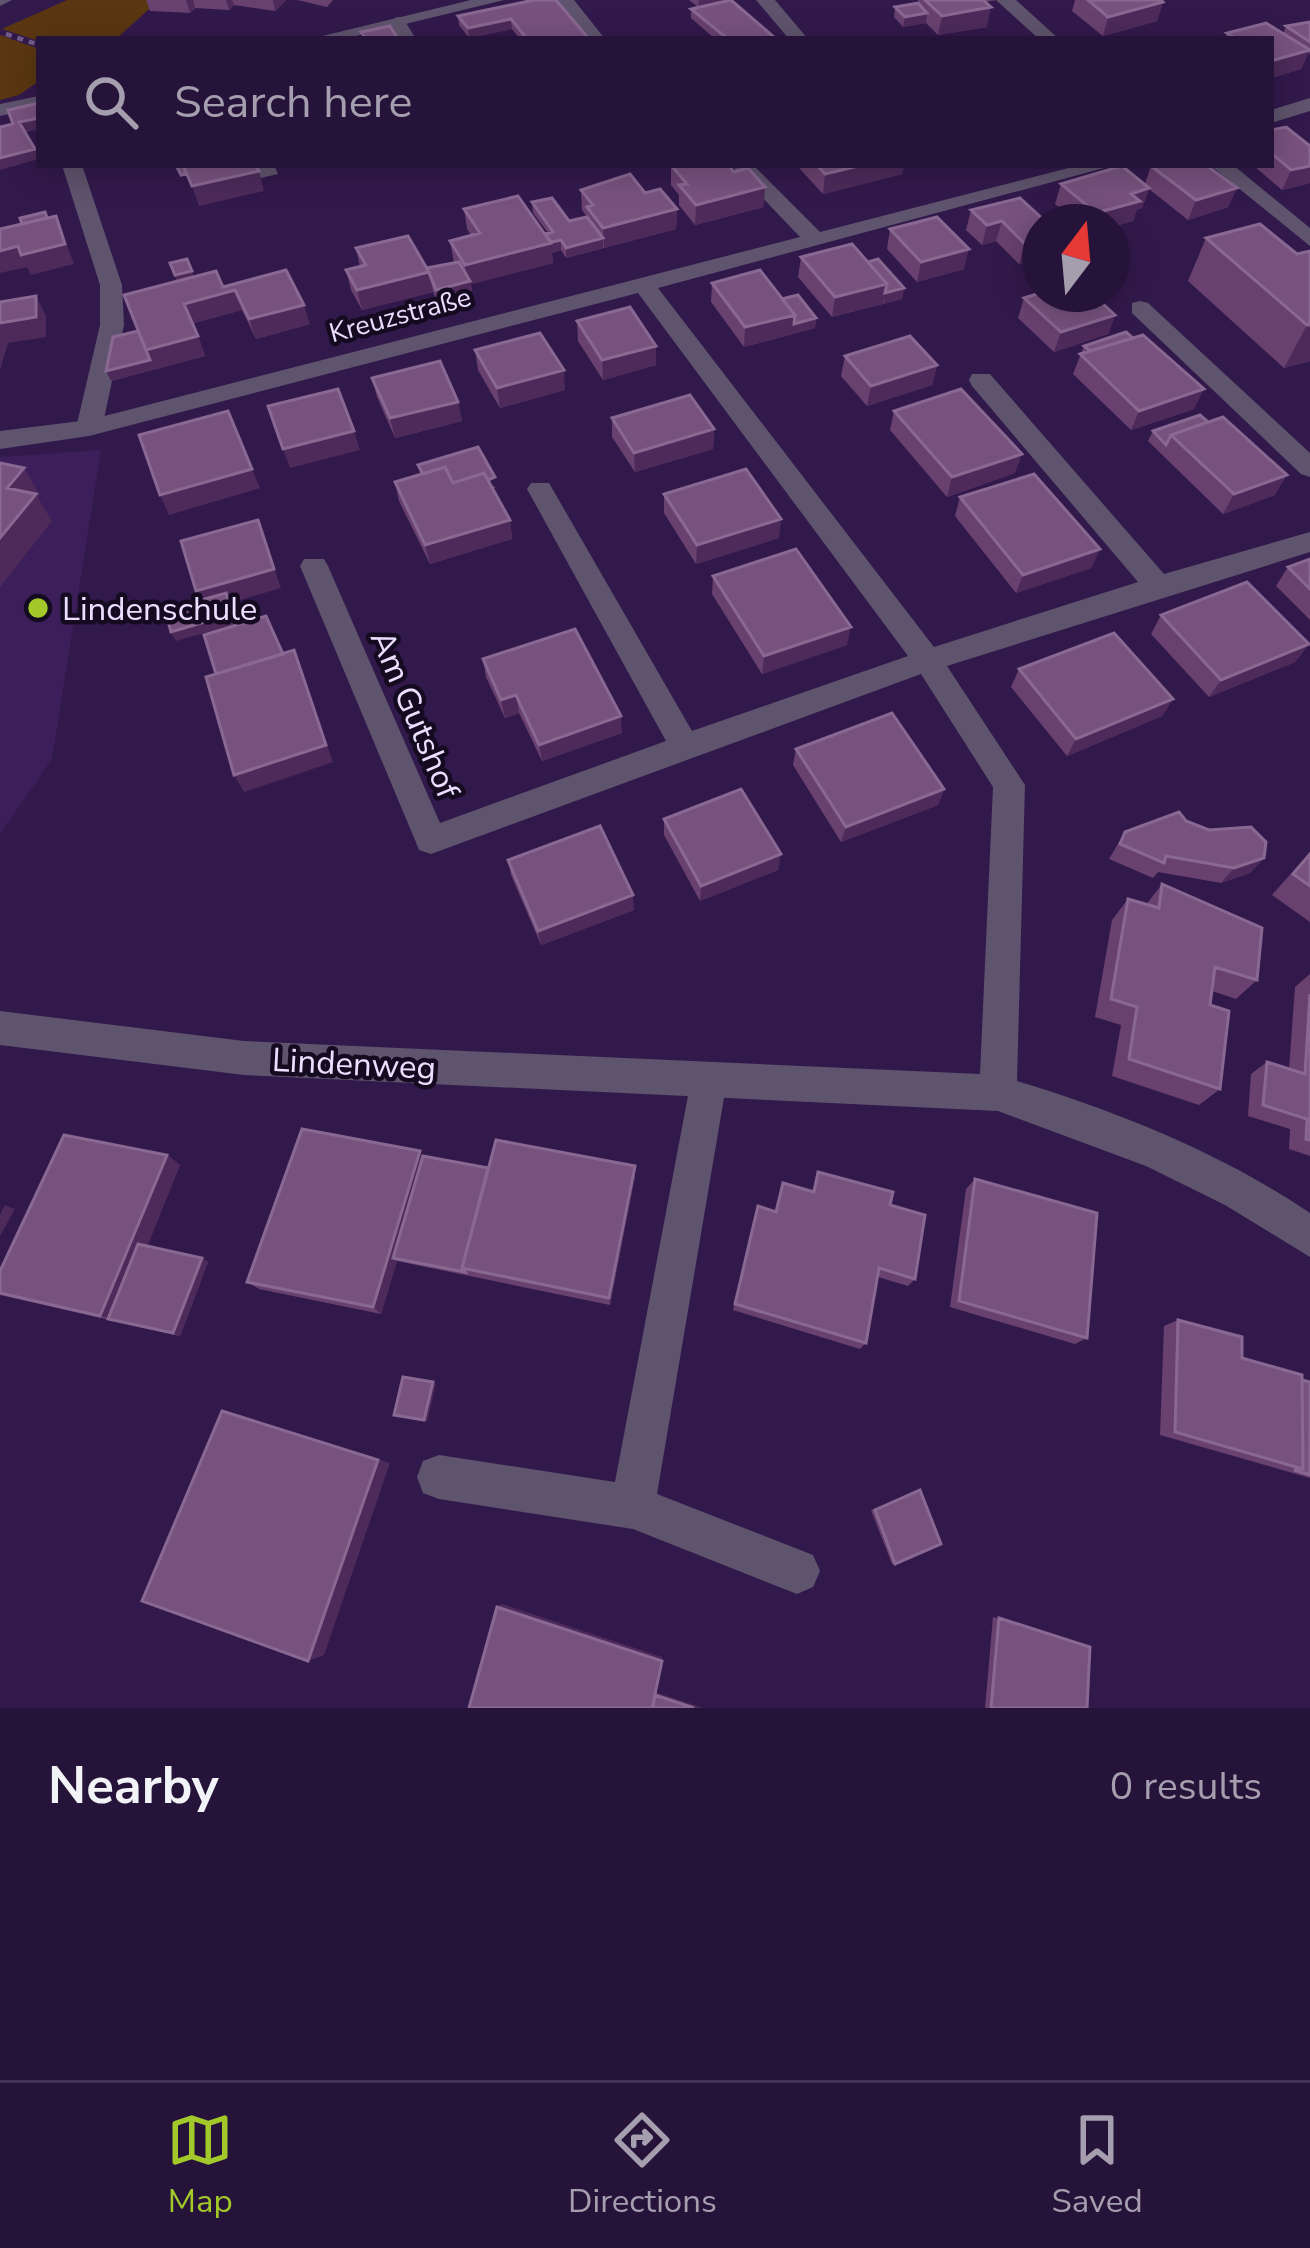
<!DOCTYPE html>
<meta charset="utf-8">
<style>
:root{--surface:#261339;--page:#322044;--text:#f1f3f6;--muted:#a49eae;--line:#423253;--accent:#a2c929}
body{margin:0;font-family:"Nunito Sans",sans-serif;background:var(--page);color:var(--text)}
.compass{position:absolute;left:1022px;top:204px;width:108px;height:108px;border-radius:50%;background:var(--surface);box-shadow:0 6px 30px #0003;rotate:16deg}
.list{margin:0;padding:0;list-style:none}
h2{display:flex;justify-content:space-between;align-items:center;height:156px;margin:0;padding:0 48px;font-size:51px}
h2 small{font-size:39px;font-weight:400;color:var(--muted)}
.icon{flex:none;width:66px;height:66px;fill:none;stroke:currentColor;stroke-width:2;stroke-linecap:round;stroke-linejoin:round}
.map{position:relative;flex:none;width:1310px;height:1708px;overflow:hidden}
.search{position:absolute;background:var(--surface);box-shadow:0 6px 30px #0003;left:36px;right:36px;top:36px;height:132px;display:flex;align-items:center;gap:30px;box-sizing:border-box;padding:0 42px;border-radius:0px;color:var(--muted);font-size:45px}
.sheet{height:372px;background:var(--surface)}
nav{display:flex;justify-content:space-around;align-items:center;box-sizing:border-box;height:168px;border-top:3px solid var(--line);background:var(--surface);font-size:33px;color:var(--muted)}
nav a{display:grid;justify-items:center;gap:6px}
nav .on{color:var(--accent)}
.map>svg:first-child{display:block}
.built{fill:#3c1f5a}
.green{fill:#5b3711}
.lines{fill:none;stroke-linecap:round;stroke-linejoin:round}
.path{stroke:#715c89;stroke-width:4.5;stroke-dasharray:6 6;stroke-linecap:butt}
.service{fill:#5e546d;fill-rule:evenodd}
.minor{fill:#5e546d;fill-rule:evenodd}
.wall{fill:#69416f}
.shaded-wall{fill:#4d2a5a}
.building{fill:#77527e;stroke:#896892;stroke-width:3}
.poi-dot{fill:#a2c929;stroke:#150b21;stroke-width:4.5}
.labels{text-anchor:middle;stroke-width:9;stroke-linejoin:round;paint-order:stroke}
.far-street-label{font-size:27px;fill:#ebdeff;stroke:#150b21}
.poi-label{font-size:33px;fill:#ebdeff;stroke:#150b21;text-anchor:start}
.street-label{font-size:33px;fill:#ebdeff;stroke:#150b21}
</style>
<div class="map">
<svg width="1310" height="1708" viewBox="0 0 1310 1708">
<rect width="100%" height="100%" fill="#32194c"/>
<path class="built" d="M 101,450 L 52,759 L 0,834 L 0,457 Z"/>
<path class="green" d="M 67,0 L 159,0 L 116,39 L 39,41 L 2,29 Z
M 0,35 L 39,49 L 39,81 L 19,95 L 0,100 Z"/>
<g class="lines">
<path class="path" d="M 6,34 L 39,45"/>
<path class="service" d="M 556,0 L 574,0 L 605,39 L 586,39 Z
M 756,0 L 775,0 L 808,39 L 789,39 Z
M 996,0 L 1016,0 L 1059,39 L 1039,39 Z
M 397,17 L 403,18 L 416,39 L 398,39 L 388,22 Z
M 62,165 L 82,165 L 122,285 L 124,325 L 102,428 L 89,436 L 76,428 L 100,325 L 100,285 Z
M 254,165 L 274,165 L 278,174 L 261,178 Z
M 1210,165 L 1233,165 L 1310,228 L 1310,246 Z
M 709,1062 L 722,1067 L 727,1080 L 657,1494 L 813,1555 L 820,1571 L 813,1587 L 797,1594 L 633,1529 L 439,1499 L 423,1493 L 417,1477 L 423,1461 L 439,1455 L 615,1482 L 691,1080 L 696,1067 Z"/>
<path class="minor" d="M 0,0 L 12,0 L 0,6 Z
M 471,0 L 504,0 L 344,39 L 310,39 Z
M 39,96 L 39,108 L 0,116 L 0,104 Z
M 1310,98 L 1310,111 L 1271,123 L 1271,110 Z
M 731,165 L 753,165 L 820,232 L 1080,165 L 1115,165 L 658,288 L 934,647 L 1138,582 L 972,386 L 969,380 L 972,374 L 990,374 L 1164,574 L 1310,532 L 1310,552 L 947,666 L 1025,785 L 1017,1081 C 1119,1112 1221,1153 1310,1213 L 1310,1257 L 1225,1205 L 1146,1166 L 998,1111 L 244,1075 L 0,1045 L 0,1011 L 244,1041 L 980,1074 L 993,787 L 921,674 L 431,854 L 419,850 L 415,840 L 300,566 L 304,559 L 324,559 L 328,566 L 440,823 L 666,741 L 527,489 L 531,483 L 549,483 L 692,731 L 908,656 L 638,293 L 89,436 L 0,449 L 0,431 L 89,420 L 800,237 Z
M 1140,301 L 1148,303 L 1310,453 L 1310,477 L 1301,474 L 1132,313 L 1132,303 Z"/>
</g>
<path class="wall" d="M 146,0 L 286,0 L 275,11 L 234,5 L 229,10 L 195,8 L 190,13 L 150,11 Z
M 297,0 L 333,0 L 327,7 Z
M 534,0 L 589,39 L 520,39 L 512,29 L 469,38 L 459,25 L 458,16 Z
M 689,0 L 730,0 L 774,39 L 715,39 L 691,18 L 691,9 L 698,7 Z
M 918,0 L 997,0 L 985,2 L 987,27 L 938,35 L 926,23 L 903,27 L 894,17 L 895,7 L 918,3 Z
M 1075,0 L 1161,0 L 1163,2 L 1157,21 L 1103,36 L 1072,11 Z
M 1310,22 L 1310,54 L 1308,53 L 1301,69 L 1271,78 L 1271,39 L 1225,39 L 1227,33 L 1283,34 L 1286,26 Z
M 1271,130 L 1310,146 L 1310,183 L 1282,190 L 1254,166 L 1271,165 Z
M 671,165 L 734,172 L 764,207 L 695,225 L 679,205 L 679,195 L 671,185 Z
M 801,165 L 904,165 L 902,174 L 823,194 L 800,169 Z
M 1151,166 L 1237,188 L 1228,207 L 1188,220 L 1149,189 L 1142,208 L 1137,209 L 1133,221 L 1112,227 L 1112,222 L 1077,222 L 1055,204 L 1061,184 L 1145,184 Z
M 581,190 L 645,193 L 677,209 L 676,229 L 566,258 L 561,250 L 552,253 L 553,263 L 471,284 L 472,291 L 437,300 L 433,292 L 362,310 L 351,290 L 346,270 L 360,267 L 356,248 L 427,268 L 454,263 L 450,241 L 471,235 L 467,229 L 464,209 L 545,234 L 548,233 L 533,213 L 532,202 L 569,221 L 587,217 L 582,210 Z
M 971,210 L 1040,222 L 1040,258 L 1019,264 L 996,241 L 982,245 L 966,230 Z
M 890,229 L 964,269 L 917,282 L 887,249 Z
M 1206,238 L 1297,254 L 1310,251 L 1310,361 L 1284,368 L 1188,281 Z
M 801,257 L 868,262 L 904,288 L 902,299 L 832,317 L 798,277 Z
M 170,263 L 194,277 L 223,287 L 310,324 L 256,339 L 242,310 L 193,323 L 205,356 L 111,381 L 138,330 L 177,281 Z
M 712,283 L 782,299 L 816,318 L 815,328 L 744,347 L 711,302 Z
M 1024,298 L 1115,315 L 1108,334 L 1054,352 L 1018,318 Z
M 577,321 L 656,365 L 603,380 L 578,341 Z
M 1084,346 L 1194,409 L 1131,430 L 1073,374 Z
M 475,350 L 565,390 L 500,408 L 478,370 Z
M 845,356 L 937,365 L 932,385 L 867,406 L 841,376 Z
M 372,378 L 458,402 L 462,421 L 395,438 L 377,397 Z
M 894,411 L 1015,473 L 947,497 L 890,430 Z
M 612,418 L 714,429 L 713,449 L 635,472 L 612,437 Z
M 1208,422 L 1275,495 L 1223,514 L 1148,441 L 1153,431 Z
M 418,465 L 496,487 L 493,489 L 510,520 L 512,539 L 430,564 L 399,501 L 395,482 L 420,474 Z
M 664,494 L 779,538 L 696,564 L 664,513 Z
M 960,497 L 1100,549 L 1091,568 L 1016,593 L 955,516 Z
M 1310,559 L 1310,620 L 1276,586 L 1288,567 Z
M 713,576 L 847,645 L 762,674 L 712,594 Z
M 1161,615 L 1309,644 L 1295,662 L 1209,697 L 1151,634 Z
M 483,659 L 622,733 L 542,761 L 519,713 L 505,718 L 486,677 Z
M 1019,669 L 1173,699 L 1162,716 L 1067,756 L 1011,687 Z
M 796,749 L 944,789 L 938,805 L 841,842 L 793,765 Z
M 664,819 L 778,870 L 700,901 L 664,835 Z
M 1186,821 L 1264,858 L 1250,873 L 1221,883 L 1158,872 L 1153,878 L 1109,859 L 1125,832 Z
M 1310,852 L 1310,922 L 1272,895 Z
M 508,860 L 634,910 L 541,945 L 511,875 Z
M 1162,884 L 1257,980 L 1236,999 L 1212,991 L 1210,1005 L 1220,1089 L 1199,1105 L 1112,1076 L 1121,1025 L 1095,1017 L 1112,920 L 1128,899 L 1146,905 Z
M 1310,974 L 1310,1156 L 1289,1149 L 1290,1129 L 1248,1116 L 1251,1074 L 1267,1062 L 1289,1069 L 1295,987 Z
M 167,1155 L 180,1165 L 147,1246 L 202,1258 L 208,1262 L 180,1336 L 0,1295 L 0,1271 Z
M 423,1156 L 488,1168 L 635,1176 L 610,1305 L 397,1261 L 381,1314 L 259,1289 L 247,1282 Z
M 818,1172 L 890,1205 L 915,1279 L 908,1286 L 878,1277 L 866,1343 L 860,1349 L 733,1310 L 755,1215 L 775,1211 L 783,1183 L 812,1191 Z
M 975,1179 L 1087,1338 L 1075,1344 L 950,1307 L 966,1189 Z
M 1178,1320 L 1242,1358 L 1310,1382 L 1310,1478 L 1160,1435 L 1164,1326 Z
M 920,1490 L 895,1564 L 892,1564 L 871,1510 Z
M 993,1617 L 1090,1647 L 1087,1708 L 985,1708 Z"/>
<path class="shaded-wall" d="M 186,0 L 193,0 L 195,8 L 190,13 Z
M 226,0 L 232,0 L 234,5 L 229,10 Z
M 273,0 L 286,0 L 275,11 Z
M 699,0 L 730,0 L 698,8 Z
M 1163,2 L 1157,21 L 1103,36 L 1108,17 Z
M 991,7 L 987,27 L 938,35 L 942,16 Z
M 927,13 L 926,23 L 903,27 L 905,17 Z
M 511,19 L 512,29 L 469,38 L 468,28 Z
M 1310,50 L 1301,69 L 1271,78 L 1271,61 Z
M 39,118 L 39,129 L 23,133 L 19,122 Z
M 35,149 L 39,159 L 0,170 L 0,158 Z
M 862,165 L 904,165 L 902,174 L 823,194 L 825,174 Z
M 1310,166 L 1310,183 L 1282,190 L 1291,170 Z
M 259,171 L 264,191 L 199,206 L 192,186 Z
M 765,187 L 764,207 L 695,225 L 696,205 Z
M 1149,188 L 1142,208 L 1137,209 L 1133,221 L 1112,227 L 1112,222 L 1093,222 L 1096,213 L 1131,194 Z
M 1237,188 L 1228,207 L 1188,220 L 1196,200 Z
M 677,209 L 676,229 L 604,248 L 603,228 Z
M 56,216 L 74,264 L 31,275 L 27,267 L 0,273 L 0,251 Z
M 1002,221 L 996,241 L 982,245 L 987,225 Z
M 603,238 L 603,248 L 566,258 L 566,248 Z
M 561,240 L 561,250 L 552,253 L 553,263 L 471,284 L 472,291 L 437,300 L 436,290 L 467,281 L 465,265 Z
M 1040,240 L 1040,258 L 1019,264 L 1025,244 Z
M 969,249 L 964,269 L 917,282 L 921,262 Z
M 192,271 L 195,281 L 179,285 L 175,275 Z
M 429,272 L 433,292 L 362,310 L 357,290 Z
M 887,284 L 883,304 L 832,317 L 835,297 Z
M 904,288 L 902,299 L 884,304 L 885,293 Z
M 235,290 L 242,310 L 192,324 L 184,304 Z
M 36,296 L 46,316 L 46,337 L 8,343 L 0,370 L 0,323 Z
M 304,305 L 310,324 L 256,339 L 249,319 Z
M 795,315 L 816,318 L 815,328 L 744,347 L 745,327 Z
M 1115,315 L 1108,334 L 1054,352 L 1061,332 Z
M 1307,325 L 1310,325 L 1310,361 L 1284,368 Z
M 138,330 L 198,336 L 205,356 L 111,381 L 106,371 Z
M 656,346 L 656,365 L 603,380 L 602,360 Z
M 937,365 L 932,385 L 867,406 L 871,386 Z
M 564,370 L 565,390 L 500,408 L 497,388 Z
M 1204,389 L 1194,409 L 1131,430 L 1139,411 Z
M 458,402 L 462,421 L 395,438 L 390,418 Z
M 714,429 L 713,449 L 635,472 L 634,453 Z
M 354,431 L 360,450 L 290,468 L 283,449 Z
M 1022,454 L 1015,473 L 947,497 L 952,477 Z
M 24,468 L 40,495 L 38,498 L 52,521 L 0,587 L 0,538 L 7,488 Z
M 252,469 L 260,488 L 169,515 L 160,495 Z
M 1287,475 L 1275,495 L 1223,514 L 1234,494 Z
M 781,519 L 779,538 L 696,564 L 697,545 Z
M 258,520 L 281,588 L 230,603 L 236,624 L 176,641 L 171,632 L 205,610 L 196,591 Z
M 510,520 L 512,539 L 430,564 L 425,545 Z
M 1100,549 L 1091,568 L 1016,593 L 1023,575 Z
M 851,627 L 847,645 L 762,674 L 764,656 Z
M 1309,644 L 1295,662 L 1209,697 L 1221,680 Z
M 294,650 L 333,762 L 244,792 L 234,775 Z
M 516,695 L 519,713 L 505,718 L 501,700 Z
M 1173,699 L 1162,716 L 1067,756 L 1076,739 Z
M 621,716 L 622,733 L 542,761 L 539,745 Z
M 944,789 L 938,805 L 841,842 L 846,827 Z
M 781,854 L 778,870 L 700,901 L 701,886 Z
M 1264,858 L 1250,873 L 1221,883 L 1234,868 Z
M 633,895 L 634,910 L 541,945 L 538,931 Z
M 420,1151 L 426,1161 L 393,1258 L 397,1261 L 381,1314 L 373,1307 Z
M 167,1155 L 180,1165 L 117,1320 L 100,1316 Z
M 635,1166 L 635,1176 L 610,1305 L 609,1298 Z
M 5,1205 L 15,1209 L 0,1236 L 0,1215 Z
M 202,1258 L 208,1262 L 180,1336 L 173,1333 Z
M 433,1382 L 436,1384 L 427,1422 L 424,1420 Z
M 240,1416 L 390,1463 L 324,1655 L 308,1661 Z
M 502,1604 L 662,1657 L 662,1661 L 497,1607 Z
M 655,1692 L 703,1708 L 694,1708 L 655,1695 Z"/>
<path class="building" d="M 534,0 L 556,0 L 589,39 L 527,39 L 511,19 L 468,28 L 458,16 Z
M 731,0 L 774,37 L 763,39 L 728,39 L 691,9 Z
M 925,0 L 983,0 L 991,7 L 942,16 Z
M 1088,0 L 1161,0 L 1163,2 L 1108,17 Z
M 918,3 L 927,13 L 905,17 L 895,7 Z
M 1310,22 L 1310,42 L 1286,26 Z
M 1266,23 L 1310,50 L 1271,61 L 1271,39 L 1236,39 L 1227,33 Z
M 390,26 L 398,39 L 366,39 L 361,32 Z
M 39,103 L 39,118 L 19,122 L 35,149 L 0,158 L 0,127 L 13,124 L 8,110 Z
M 1286,127 L 1310,146 L 1310,166 L 1291,170 L 1271,153 L 1271,130 Z
M 176,165 L 183,165 L 186,174 L 181,175 Z
M 183,165 L 255,165 L 259,171 L 192,186 Z
M 671,165 L 728,165 L 734,172 L 748,168 L 765,187 L 696,205 L 679,185 L 687,184 Z
M 817,165 L 862,165 L 825,174 Z
M 1154,165 L 1206,165 L 1237,188 L 1196,200 L 1151,166 Z
M 1122,166 L 1149,188 L 1131,194 L 1140,201 L 1096,213 L 1061,184 Z
M 630,174 L 645,193 L 660,189 L 677,209 L 603,228 L 587,207 L 593,205 L 581,190 Z
M 518,196 L 551,243 L 465,265 L 450,241 L 480,233 L 464,209 Z
M 552,198 L 569,221 L 587,217 L 603,238 L 566,248 L 561,240 L 551,242 L 545,234 L 553,232 L 532,202 Z
M 1020,198 L 1046,222 L 1040,222 L 1040,240 L 1025,244 L 1002,221 L 987,225 L 971,210 Z
M 45,212 L 47,218 L 22,224 L 20,218 Z
M 56,216 L 65,244 L 21,255 L 18,246 L 0,251 L 0,229 Z
M 937,217 L 969,249 L 921,262 L 890,229 Z
M 1260,224 L 1297,254 L 1310,251 L 1310,325 L 1307,325 L 1206,238 Z
M 408,236 L 429,272 L 357,290 L 346,270 L 366,265 L 356,248 Z
M 852,244 L 887,284 L 835,297 L 801,257 Z
M 187,259 L 192,271 L 175,275 L 170,263 Z
M 878,259 L 904,288 L 885,293 L 887,284 L 868,262 Z
M 459,262 L 470,281 L 436,290 L 427,268 Z
M 286,270 L 304,305 L 249,319 L 235,290 L 184,304 L 198,336 L 146,350 L 124,295 L 216,271 L 223,287 Z
M 760,270 L 795,315 L 745,327 L 712,283 Z
M 1040,293 L 1092,294 L 1115,315 L 1061,332 L 1024,298 Z
M 798,295 L 816,318 L 794,324 L 795,315 L 782,299 Z
M 36,296 L 36,317 L 0,323 L 0,302 Z
M 630,307 L 656,346 L 602,360 L 577,321 Z
M 138,331 L 150,360 L 106,371 L 113,337 Z
M 1126,332 L 1133,338 L 1090,351 L 1084,346 Z
M 540,333 L 564,370 L 497,388 L 475,350 Z
M 1143,335 L 1204,389 L 1139,411 L 1080,354 Z
M 910,336 L 937,365 L 871,386 L 845,356 Z
M 440,361 L 458,402 L 390,418 L 372,378 Z
M 338,389 L 354,431 L 283,449 L 268,406 Z
M 961,389 L 1022,454 L 952,477 L 894,411 Z
M 690,395 L 714,429 L 634,453 L 612,418 Z
M 228,411 L 252,469 L 160,495 L 139,435 Z
M 1200,415 L 1208,422 L 1171,435 L 1166,445 L 1153,431 Z
M 1223,417 L 1287,475 L 1234,494 L 1171,435 Z
M 478,447 L 495,477 L 488,480 L 484,473 L 453,483 L 445,467 L 423,474 L 418,465 Z
M 0,463 L 24,468 L 7,488 L 36,494 L 0,538 Z
M 445,467 L 453,483 L 484,473 L 510,520 L 425,545 L 395,482 Z
M 746,469 L 781,519 L 697,545 L 664,494 Z
M 1034,474 L 1100,549 L 1023,575 L 960,497 Z
M 258,520 L 274,569 L 196,591 L 181,541 Z
M 796,549 L 851,627 L 764,656 L 713,576 Z
M 1310,559 L 1310,589 L 1288,567 Z
M 1247,582 L 1309,644 L 1221,680 L 1161,615 Z
M 226,593 L 232,614 L 171,632 L 165,610 Z
M 266,616 L 283,654 L 216,674 L 204,635 Z
M 575,629 L 621,716 L 539,745 L 516,695 L 501,700 L 483,659 Z
M 1114,633 L 1173,699 L 1076,739 L 1019,669 Z
M 294,650 L 326,745 L 234,775 L 206,677 Z
M 892,713 L 944,789 L 846,827 L 796,749 Z
M 741,789 L 781,854 L 701,886 L 664,819 Z
M 1179,812 L 1186,821 L 1209,830 L 1251,827 L 1266,842 L 1264,858 L 1234,868 L 1166,856 L 1164,863 L 1120,844 L 1125,832 Z
M 600,826 L 633,895 L 538,931 L 508,860 Z
M 1310,854 L 1310,886 L 1293,874 Z
M 1162,884 L 1262,928 L 1257,980 L 1215,967 L 1210,1005 L 1229,1011 L 1220,1089 L 1129,1059 L 1137,1007 L 1111,999 L 1128,899 L 1159,908 Z
M 1310,994 L 1310,1140 L 1306,1139 L 1307,1119 L 1263,1105 L 1267,1062 L 1305,1074 Z
M 302,1129 L 420,1151 L 373,1307 L 247,1282 Z
M 64,1135 L 167,1155 L 100,1316 L 0,1293 L 0,1271 Z
M 496,1140 L 635,1166 L 609,1298 L 462,1268 Z
M 423,1156 L 488,1168 L 462,1268 L 465,1272 L 393,1258 Z
M 818,1172 L 893,1192 L 890,1205 L 925,1215 L 915,1279 L 879,1268 L 866,1343 L 735,1304 L 758,1206 L 776,1212 L 783,1183 L 814,1192 Z
M 975,1179 L 1097,1213 L 1087,1338 L 959,1301 Z
M 138,1244 L 202,1258 L 173,1333 L 108,1319 Z
M 1178,1320 L 1242,1337 L 1242,1358 L 1302,1375 L 1303,1469 L 1175,1432 Z
M 403,1377 L 433,1382 L 424,1420 L 394,1415 Z
M 1302,1380 L 1310,1382 L 1310,1475 L 1294,1470 L 1303,1469 Z
M 222,1411 L 378,1460 L 308,1661 L 142,1601 Z
M 920,1490 L 941,1544 L 895,1564 L 875,1510 Z
M 497,1607 L 662,1661 L 652,1708 L 469,1708 Z
M 999,1618 L 1090,1647 L 1087,1708 L 991,1708 Z
M 655,1695 L 694,1708 L 653,1708 Z"/>
<circle class="poi-dot" cx="38" cy="608" r="12"/>
<g class="labels">
<g class="far-street-label">
<text transform="translate(400 315) rotate(-15)" y="9">Kreuzstraße</text>
</g>
<g class="poi-label">
<text x="62" y="620">Lindenschule</text>
</g>
<g class="street-label">
<text transform="translate(416 714) rotate(67)" y="12">Am Gutshof</text>
<text transform="translate(354 1063) rotate(3)" y="12">Lindenweg</text>
</g>
</g>
</svg>
<svg class="compass" viewBox="-18 -18 36 36"><path d="M0-13l5 13h-10z" fill="#e53935"/><path d="M0 13l5-13h-10z" fill="#a49eae"/></svg>
<div class="search"><svg class="icon" aria-label="search" viewBox="0 0 24 24"><circle cx="10" cy="10" r="6"/><path d="M15 15l6 6"/></svg>Search here</div>
</div>
<section class="sheet">
<h2>Nearby<small>0 results</small></h2>
<ul class="list">
</ul>
</section>
<nav>
<a class="on"><svg class="icon" aria-label="map" viewBox="0 0 24 24"><path d="M3 6l6-2 6 2 6-2v14l-6 2-6-2-6 2zM9 4v14M15 6v14"/></svg>Map</a>
<a><svg class="icon" aria-label="directions" viewBox="0 0 24 24"><path d="M12 3l9 9-9 9-9-9zM9 14v-3h6M13 9l2 2-2 2"/></svg>Directions</a>
<a><svg class="icon" aria-label="saved" viewBox="0 0 24 24"><path d="M7 4h10v16l-5-4-5 4z"/></svg>Saved</a>
</nav>
